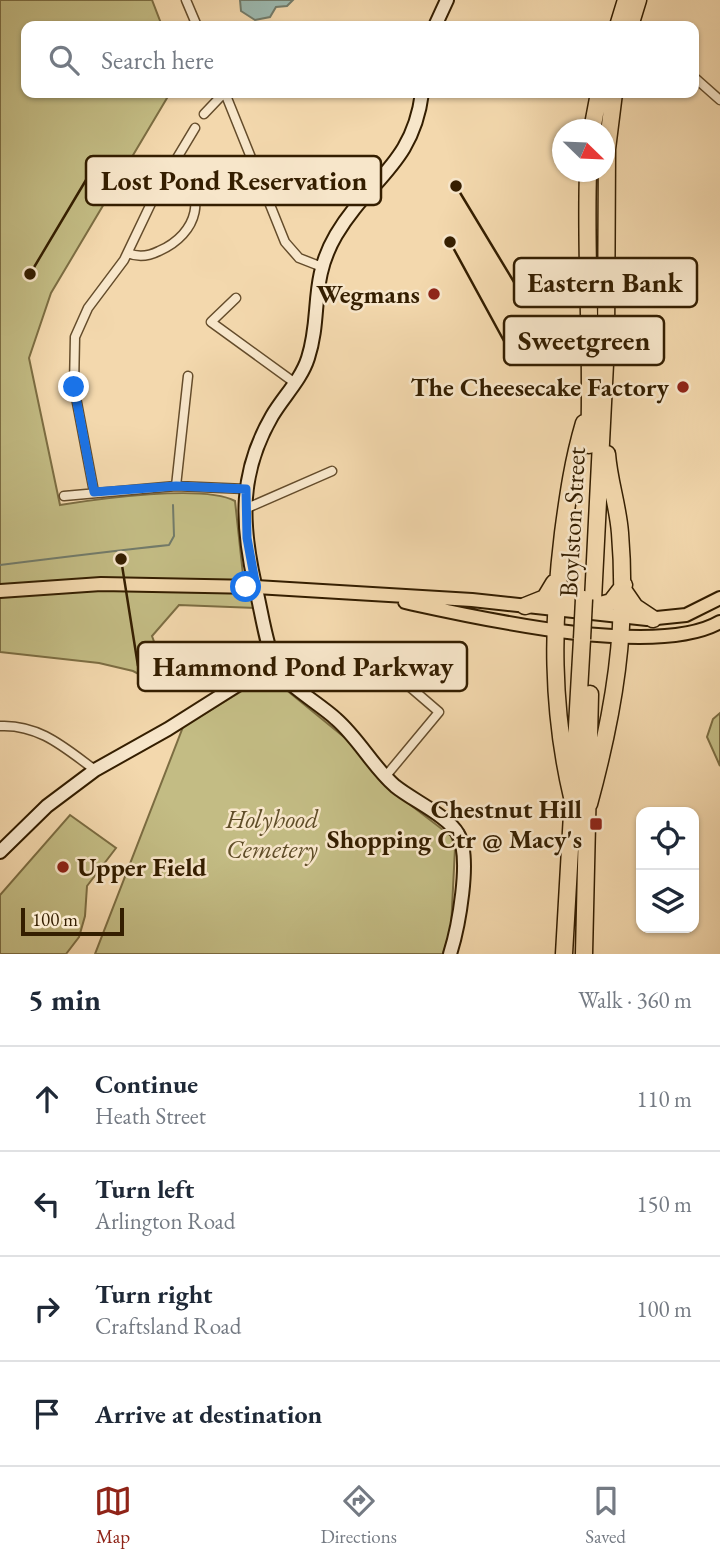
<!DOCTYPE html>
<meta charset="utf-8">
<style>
:root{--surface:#fff;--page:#f6f6f7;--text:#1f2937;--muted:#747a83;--line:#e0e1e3;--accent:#8f2418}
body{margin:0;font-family:"EB Garamond",serif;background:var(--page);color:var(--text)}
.controls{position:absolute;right:21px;bottom:21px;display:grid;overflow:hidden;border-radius:14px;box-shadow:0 2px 5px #0004}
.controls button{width:63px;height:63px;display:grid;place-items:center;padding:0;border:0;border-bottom:2px solid var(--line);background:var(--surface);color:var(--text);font:35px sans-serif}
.compass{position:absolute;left:552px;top:119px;width:63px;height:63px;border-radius:50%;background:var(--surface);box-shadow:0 2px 5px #0004;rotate:113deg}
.scale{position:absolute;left:21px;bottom:18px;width:103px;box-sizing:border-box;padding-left:7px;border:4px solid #341e00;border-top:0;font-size:19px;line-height:24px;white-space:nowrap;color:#341e00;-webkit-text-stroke:5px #f7e6ca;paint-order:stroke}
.stop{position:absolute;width:21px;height:21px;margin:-16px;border:5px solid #1a73e8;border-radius:50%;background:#fff}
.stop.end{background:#1a73e8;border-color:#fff;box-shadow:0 2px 7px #0008}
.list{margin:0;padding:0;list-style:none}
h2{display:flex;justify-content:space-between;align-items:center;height:91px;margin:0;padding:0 28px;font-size:30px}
h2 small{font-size:23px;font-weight:400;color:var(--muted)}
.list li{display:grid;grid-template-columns:46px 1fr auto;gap:21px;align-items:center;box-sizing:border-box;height:105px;padding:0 28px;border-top:2px solid var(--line)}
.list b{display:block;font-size:26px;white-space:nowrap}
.list p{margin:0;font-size:23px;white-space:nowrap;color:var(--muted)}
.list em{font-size:23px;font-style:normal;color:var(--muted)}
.icon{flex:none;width:38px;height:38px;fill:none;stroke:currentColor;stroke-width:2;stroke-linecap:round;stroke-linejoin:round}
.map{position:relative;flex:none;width:720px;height:954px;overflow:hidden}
.search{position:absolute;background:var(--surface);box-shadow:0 2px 5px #0004;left:21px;right:21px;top:21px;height:77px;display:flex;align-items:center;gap:18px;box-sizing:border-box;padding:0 24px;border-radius:14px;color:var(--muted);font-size:26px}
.sheet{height:511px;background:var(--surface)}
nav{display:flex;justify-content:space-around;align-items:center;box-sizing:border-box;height:98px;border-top:2px solid var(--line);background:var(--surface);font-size:19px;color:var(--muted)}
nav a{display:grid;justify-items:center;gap:4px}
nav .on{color:var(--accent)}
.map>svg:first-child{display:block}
.green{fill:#c3bc84;stroke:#7c6d42;stroke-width:2}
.water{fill:#9cb9b0;stroke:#727b6a;stroke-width:2}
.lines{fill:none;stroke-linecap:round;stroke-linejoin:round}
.stream{stroke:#727b6a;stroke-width:2}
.street-casing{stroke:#644c2b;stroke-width:11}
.secondary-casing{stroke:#341e00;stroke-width:16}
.primary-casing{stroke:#341e00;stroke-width:16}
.highway-casing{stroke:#341e00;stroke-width:19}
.street{stroke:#f7e6ca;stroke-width:8}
.secondary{stroke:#f7e6ca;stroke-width:12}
.primary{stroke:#f3d8ad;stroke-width:12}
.highway{stroke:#f3d8ad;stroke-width:16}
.highway-bridge-casing{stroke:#341e00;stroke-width:19;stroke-linecap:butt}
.highway-bridge{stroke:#f3d8ad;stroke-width:16}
.route{stroke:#1a73e8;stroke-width:9}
.poi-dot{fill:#8f2418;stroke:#f7e6ca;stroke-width:2.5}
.labels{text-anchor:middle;stroke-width:5;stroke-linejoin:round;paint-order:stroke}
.poi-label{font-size:26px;font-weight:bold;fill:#341e00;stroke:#f7e6ca;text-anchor:end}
.street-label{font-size:26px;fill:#341e00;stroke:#f7e6ca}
.park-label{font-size:26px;font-style:italic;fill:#5f4d28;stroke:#f7e6ca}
.leader{fill:none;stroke:#341e00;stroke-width:2.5}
.callout-dot{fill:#341e00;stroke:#f7e6ca;stroke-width:2.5}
.callout{fill:#f7e6ca;stroke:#341e00;stroke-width:2.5}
.callout-label{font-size:28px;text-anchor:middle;font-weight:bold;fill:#341e00}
</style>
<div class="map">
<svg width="720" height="954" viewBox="0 0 720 954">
<rect width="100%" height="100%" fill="#f3d8ad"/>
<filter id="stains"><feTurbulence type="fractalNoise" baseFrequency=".00286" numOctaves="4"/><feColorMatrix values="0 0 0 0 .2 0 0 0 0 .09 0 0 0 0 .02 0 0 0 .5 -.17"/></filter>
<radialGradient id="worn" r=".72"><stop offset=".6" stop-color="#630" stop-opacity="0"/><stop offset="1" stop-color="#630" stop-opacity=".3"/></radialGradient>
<path class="green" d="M 0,0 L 152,0 L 162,26 L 26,26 L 26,93 L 170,93 L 51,293 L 29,358 L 60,505 C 97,499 203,484 235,501 L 245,593 L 252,597 L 256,608 L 179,605 L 152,636 L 161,661 L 179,681 L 152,681 L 133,671 L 99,663 L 0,652 Z
M 268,675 L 355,746 L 382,783 L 451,836 L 455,848 L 451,928 L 443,954 L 95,954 L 183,727 Z
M 720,713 L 720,766 L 707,737 L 713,719 Z
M 70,815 L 116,848 L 87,886 L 85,916 L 79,937 L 66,954 L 0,954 L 0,895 Z"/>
<path class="water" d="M 240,0 L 293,0 L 287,6 L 276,7 L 270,17 L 255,20 L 241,11 Z"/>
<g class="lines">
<path class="stream" d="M 0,565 C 56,558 112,551 169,545 L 174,536 L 173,505"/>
<defs>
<path id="street" d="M 186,0 L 197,26
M 694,77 L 720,100
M 225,93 L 285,242 L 299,258 L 322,267
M 204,114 L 224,93
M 128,253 C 139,258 149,256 159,251 C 198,234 210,193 173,165
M 236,298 L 211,322 L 295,383
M 176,486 L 188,376
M 94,492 L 74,387 L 75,337 L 88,308 L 124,260 L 156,193 L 195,128
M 64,496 L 176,486 L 246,489
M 245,509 L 332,471
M 0,726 C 39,724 65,748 95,770
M 385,777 L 439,712 L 389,669"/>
<path id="secondary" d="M 435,26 L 447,0
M 422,93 C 413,165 368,180 336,235 C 309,281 322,315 308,358 C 301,380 283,397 272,416 C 239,473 241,523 255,585 C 261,608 266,647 276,667 C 286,685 320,704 336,719 C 359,739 373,767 395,786 C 412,800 448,816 458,834 C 472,857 458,929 450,954
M 0,852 L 47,806 L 95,770 L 168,729 L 274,662"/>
<path id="primary" d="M 0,591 L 101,584 L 256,587 L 472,600 L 647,619 L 686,615 L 720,598
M 405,602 C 478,618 657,659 720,622"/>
<path id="highway" d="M 618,26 L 626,0
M 630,26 L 638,0
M 592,130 L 599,93
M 588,172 C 585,263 593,354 589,445
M 558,580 C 562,604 590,610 611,602 L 624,585
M 624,591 L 635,607 L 653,619
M 593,600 L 606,344 L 607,149 L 614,93
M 525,606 L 545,598 L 554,583
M 572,797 C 551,708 552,623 563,533 C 568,495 573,460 584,423
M 589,804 C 614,712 628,629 620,533 C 618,506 609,481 607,454
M 564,954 L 582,639
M 584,954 L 590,694"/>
</defs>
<use href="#street" class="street-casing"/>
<use href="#secondary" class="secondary-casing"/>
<use href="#primary" class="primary-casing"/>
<use href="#highway" class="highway-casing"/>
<use href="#street" class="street"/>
<use href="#secondary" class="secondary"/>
<use href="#primary" class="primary"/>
<use href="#highway" class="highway"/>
<defs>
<path id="highway-bridge" d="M 582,639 L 584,599"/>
</defs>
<use href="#highway-bridge" class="highway-bridge-casing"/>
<use href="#highway-bridge" class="highway-bridge"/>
</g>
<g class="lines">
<path class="route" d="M 74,387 L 94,492 L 176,486 L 246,489 L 247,538 L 256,587 L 246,587"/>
</g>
<g class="poi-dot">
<circle cx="434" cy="294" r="7"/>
<circle cx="683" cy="387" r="7"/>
<rect x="589" y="817" width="14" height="14" rx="3.5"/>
<circle cx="63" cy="867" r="7"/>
</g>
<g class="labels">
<g class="poi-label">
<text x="420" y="303">Wegmans</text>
<text x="669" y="396">The Cheesecake Factory</text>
<text x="582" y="818">Chestnut Hill<tspan x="582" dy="30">Shopping Ctr @ Macy's</tspan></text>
<text x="77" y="876" text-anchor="start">Upper Field</text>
</g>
<g class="street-label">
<text transform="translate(572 522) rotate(-87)" y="9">Boylston Street</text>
</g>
<g class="park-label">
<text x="272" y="828">Holyhood<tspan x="272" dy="30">Cemetery</tspan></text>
</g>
</g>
<path class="leader" d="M30 274L86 180M456 186L514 282M450 242L504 341M121 559L138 666"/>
<g class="callout-dot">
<circle cx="30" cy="274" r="7"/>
<circle cx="456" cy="186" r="7"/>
<circle cx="450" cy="242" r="7"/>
<circle cx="121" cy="559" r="7"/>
</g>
<g class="callout">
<rect x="86" y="156" width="295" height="49" rx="7"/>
<rect x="514" y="258" width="183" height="49" rx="7"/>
<rect x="504" y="316" width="160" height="49" rx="7"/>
<rect x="138" y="642" width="329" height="49" rx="7"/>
</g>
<g class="callout-label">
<text x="234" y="190">Lost Pond Reservation</text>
<text x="605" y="292">Eastern Bank</text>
<text x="584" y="350">Sweetgreen</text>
<text x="303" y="676">Hammond Pond Parkway</text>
</g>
<rect width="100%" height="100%" filter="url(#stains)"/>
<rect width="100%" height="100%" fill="url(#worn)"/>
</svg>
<div class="controls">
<button><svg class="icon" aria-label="locate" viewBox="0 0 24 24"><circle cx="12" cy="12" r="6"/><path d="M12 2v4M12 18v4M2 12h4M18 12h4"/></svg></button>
<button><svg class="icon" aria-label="layers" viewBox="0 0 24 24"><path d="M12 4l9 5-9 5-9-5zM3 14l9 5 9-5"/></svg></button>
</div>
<svg class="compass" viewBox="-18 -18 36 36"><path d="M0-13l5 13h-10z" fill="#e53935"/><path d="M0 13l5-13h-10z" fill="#747a83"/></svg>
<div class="scale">100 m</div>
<div class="stop" style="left:246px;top:587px"></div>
<div class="stop end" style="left:74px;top:387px"></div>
<div class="search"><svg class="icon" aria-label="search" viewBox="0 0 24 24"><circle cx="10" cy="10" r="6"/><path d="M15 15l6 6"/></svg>Search here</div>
</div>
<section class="sheet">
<h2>5 min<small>Walk · 360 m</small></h2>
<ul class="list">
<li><svg class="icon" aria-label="ahead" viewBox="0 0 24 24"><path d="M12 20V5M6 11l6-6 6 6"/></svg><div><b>Continue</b><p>Heath Street</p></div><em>110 m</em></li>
<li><svg class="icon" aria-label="left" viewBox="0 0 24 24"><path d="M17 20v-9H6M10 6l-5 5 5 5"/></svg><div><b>Turn left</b><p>Arlington Road</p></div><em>150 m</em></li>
<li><svg class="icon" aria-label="right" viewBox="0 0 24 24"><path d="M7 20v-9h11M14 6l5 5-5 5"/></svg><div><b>Turn right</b><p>Craftsland Road</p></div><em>100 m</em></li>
<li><svg class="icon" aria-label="arrive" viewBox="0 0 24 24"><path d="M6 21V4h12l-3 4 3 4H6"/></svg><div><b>Arrive at destination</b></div></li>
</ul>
</section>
<nav>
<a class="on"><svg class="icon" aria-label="map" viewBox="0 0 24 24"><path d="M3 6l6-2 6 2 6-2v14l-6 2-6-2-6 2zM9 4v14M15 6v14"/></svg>Map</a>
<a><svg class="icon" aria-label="directions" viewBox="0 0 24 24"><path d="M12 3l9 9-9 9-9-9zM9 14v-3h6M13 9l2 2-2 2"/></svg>Directions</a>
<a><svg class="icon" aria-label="saved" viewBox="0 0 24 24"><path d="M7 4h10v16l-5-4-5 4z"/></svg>Saved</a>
</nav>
